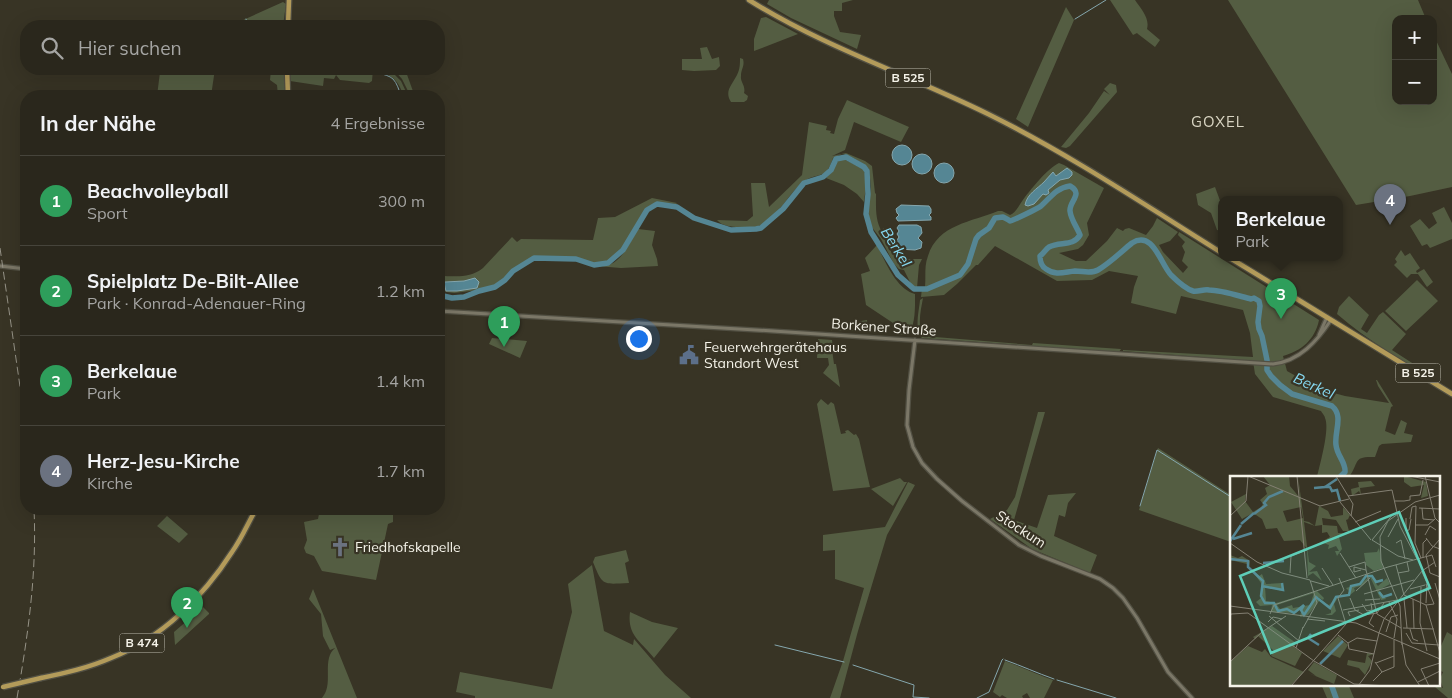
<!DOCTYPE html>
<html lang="de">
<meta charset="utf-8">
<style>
:root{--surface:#2a271c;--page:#363329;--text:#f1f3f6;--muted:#a5a5a3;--line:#46443b;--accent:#5eceb8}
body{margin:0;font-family:Mulish,sans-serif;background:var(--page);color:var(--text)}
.controls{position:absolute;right:15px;top:15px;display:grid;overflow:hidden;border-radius:10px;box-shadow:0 5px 20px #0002}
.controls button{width:45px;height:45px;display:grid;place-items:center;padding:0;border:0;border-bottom:1px solid var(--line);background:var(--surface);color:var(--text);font:25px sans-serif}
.you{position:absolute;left:638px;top:338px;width:18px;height:18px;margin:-12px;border:4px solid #fff;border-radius:50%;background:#1a73e8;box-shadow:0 0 0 8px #1a73e833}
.badge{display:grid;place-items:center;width:32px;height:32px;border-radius:50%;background:var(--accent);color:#fff;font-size:16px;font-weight:700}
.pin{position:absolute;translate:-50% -41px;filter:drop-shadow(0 1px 2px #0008)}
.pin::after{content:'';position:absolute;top:26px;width:18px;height:15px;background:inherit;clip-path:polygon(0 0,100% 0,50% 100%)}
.popup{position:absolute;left:1218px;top:196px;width:125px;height:65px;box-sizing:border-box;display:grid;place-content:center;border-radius:10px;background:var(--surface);filter:drop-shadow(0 1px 4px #0005);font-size:16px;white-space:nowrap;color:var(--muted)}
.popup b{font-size:19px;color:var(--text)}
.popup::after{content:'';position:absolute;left:50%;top:100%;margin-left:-10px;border:10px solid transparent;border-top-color:var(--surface)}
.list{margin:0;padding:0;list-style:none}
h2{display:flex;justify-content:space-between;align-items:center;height:65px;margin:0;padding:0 20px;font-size:21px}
h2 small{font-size:16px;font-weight:400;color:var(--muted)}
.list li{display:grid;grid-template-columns:32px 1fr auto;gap:15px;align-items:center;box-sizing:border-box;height:90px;padding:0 20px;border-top:1px solid var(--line)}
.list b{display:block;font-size:19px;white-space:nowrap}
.list p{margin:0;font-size:16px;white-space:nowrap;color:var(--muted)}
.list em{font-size:16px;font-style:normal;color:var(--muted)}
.icon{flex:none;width:28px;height:28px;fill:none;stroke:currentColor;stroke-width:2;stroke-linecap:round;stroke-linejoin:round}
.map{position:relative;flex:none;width:1452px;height:698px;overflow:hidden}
.search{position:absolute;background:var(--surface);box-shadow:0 5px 20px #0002;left:20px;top:20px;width:425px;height:55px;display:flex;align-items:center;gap:12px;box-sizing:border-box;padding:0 18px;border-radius:20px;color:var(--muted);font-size:19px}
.panel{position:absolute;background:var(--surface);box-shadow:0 5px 20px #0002;left:20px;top:90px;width:425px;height:425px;border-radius:20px}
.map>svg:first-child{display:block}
.green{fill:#545d42}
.water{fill:#558694;stroke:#85a7ae}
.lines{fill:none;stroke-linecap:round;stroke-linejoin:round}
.stream{stroke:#85a7ae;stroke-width:1}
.river{stroke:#558694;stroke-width:5.5}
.minor-casing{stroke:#525043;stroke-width:5.5}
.major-casing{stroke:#525043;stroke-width:7}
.minor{stroke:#7b7767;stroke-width:3}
.major{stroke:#b39b5a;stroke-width:4.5}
.rail{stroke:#969387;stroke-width:1;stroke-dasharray:8 4;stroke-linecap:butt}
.major-bridge-casing{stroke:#525043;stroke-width:7;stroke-linecap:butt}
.major-bridge{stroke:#b39b5a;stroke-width:4.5}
.labels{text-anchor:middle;stroke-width:4.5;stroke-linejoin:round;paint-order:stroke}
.shield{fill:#383425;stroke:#bcbaae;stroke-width:1}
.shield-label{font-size:12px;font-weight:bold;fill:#f5f3e9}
.street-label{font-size:14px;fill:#f5f3e9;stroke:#383425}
.poi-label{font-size:14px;fill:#f5f3e9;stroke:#383425;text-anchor:start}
.neighbourhood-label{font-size:15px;letter-spacing:1px;fill:#d8d4c2;stroke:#383425}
.water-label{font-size:15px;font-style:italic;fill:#86d8f0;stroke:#383425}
.inset-river{fill:none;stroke:#558694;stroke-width:2.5}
.inset-road{fill:none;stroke:#848073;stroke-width:1}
.view{fill:#5eceb8;fill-opacity:0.15;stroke:#5eceb8;stroke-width:2.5}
.inset-edge{fill:none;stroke:#f5f3e9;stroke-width:2.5}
</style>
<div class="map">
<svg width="1452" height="698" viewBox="0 0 1452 698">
<rect width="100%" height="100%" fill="#383425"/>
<path class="green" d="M 769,0 L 853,0 L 842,3 L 842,11 L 834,11 L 834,16 L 840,32 L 861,35 L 857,49 L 791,18 L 767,4 Z
M 1110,0 L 1135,0 C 1141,9 1150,18 1147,29 L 1160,40 L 1155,47 L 1138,34 L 1137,33 L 1133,35 Z
M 1228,0 L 1418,0 L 1426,19 L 1396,19 L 1396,101 L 1433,101 L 1433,34 L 1452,74 L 1452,187 L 1410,196 L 1356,205 Z
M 283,2 L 286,4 L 283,26 L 242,26 L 241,21 Z
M 1066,7 L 1074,20 L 1028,127 L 1016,119 Z
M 766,17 L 798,34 L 754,51 L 754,39 L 761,18 Z
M 707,47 L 712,59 L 719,57 L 720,66 L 716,70 L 694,71 L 682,70 L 682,59 L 702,59 L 700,48 Z
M 740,58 L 743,59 C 745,66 741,69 741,76 C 740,82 746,86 744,93 L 748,96 L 747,100 L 744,102 L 731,102 C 724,91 732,85 737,75 C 740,69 740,64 740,58 Z
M 158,69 L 215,69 L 211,96 L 157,96 L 160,72 Z
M 271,69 L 285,69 L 286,96 L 278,96 L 277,85 L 270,80 Z
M 290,69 L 373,69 L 372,81 L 369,83 L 340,80 L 336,75 L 334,79 L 324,78 L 323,86 L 290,81 Z
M 381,69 L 389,69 L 401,81 L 408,96 L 410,95 L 402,79 L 393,69 L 405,69 L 414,94 L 414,96 L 404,96 C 398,81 395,78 380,71 Z
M 1110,83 L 1116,85 L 1117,92 L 1070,146 L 1066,148 L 1061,147 L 1089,113 L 1104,91 L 1110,95 L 1104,89 Z
M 847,100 L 909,127 L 901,142 L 854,122 L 845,150 L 832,156 L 846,153 L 865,161 L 872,166 L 875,193 L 876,194 C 876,208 875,220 882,232 L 883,228 L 888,228 L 888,246 L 896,259 L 922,259 L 919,265 L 917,288 L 911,284 L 904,270 L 899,269 L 894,264 L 881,239 L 871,226 L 868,212 L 871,187 L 869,169 C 864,164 849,154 842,154 C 839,155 836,157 833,158 C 825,183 817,170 802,183 C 788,194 776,221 758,226 C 752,229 745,228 739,227 C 731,227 722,226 717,220 L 747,221 L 753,216 L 751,183 L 765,183 L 769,207 L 802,175 L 809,122 L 827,126 L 826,130 L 831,131 L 830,133 L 834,134 L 838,119 Z
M 838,159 L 844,159 L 863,169 C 869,179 865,191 864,202 L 857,194 L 844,185 L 826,178 L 833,170 Z
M 1059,163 L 1064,165 L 1104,188 L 1087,223 L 1089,235 L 1083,245 L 1078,249 L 1059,253 L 1076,261 L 1086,261 L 1107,241 L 1117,228 L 1123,231 L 1125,229 L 1129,228 L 1146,235 L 1153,226 L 1157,218 L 1178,232 L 1170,241 L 1159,245 L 1163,252 L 1183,273 L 1188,267 L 1182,261 L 1185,252 L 1182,246 L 1185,242 L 1178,235 L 1179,232 L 1319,320 C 1315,340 1301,351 1283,356 L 1287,371 L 1319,389 L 1345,396 L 1389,403 L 1378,386 L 1376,380 L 1377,380 L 1393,406 L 1391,407 L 1385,431 L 1395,435 L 1401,420 L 1407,423 L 1404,433 L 1413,435 L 1411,442 L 1382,444 L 1379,446 L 1375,457 C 1352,456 1360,462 1349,477 L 1317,477 C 1320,464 1330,429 1325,418 C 1325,416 1322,413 1321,411 L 1273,397 L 1255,374 L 1253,361 L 1123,351 L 1123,350 L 1253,357 L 1250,333 L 1243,310 L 1181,296 L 1176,314 L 1131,303 L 1134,287 L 1138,276 L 1109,271 L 1092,280 L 1057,281 L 995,246 L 978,265 L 976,265 L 957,284 L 944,295 L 921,297 L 922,288 L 925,287 C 926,276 924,266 928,256 C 938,224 972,222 998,211 L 1002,211 L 1010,215 C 1017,212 1020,203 1025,197 C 1033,187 1047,169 1059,163 Z
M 1215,187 L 1222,206 L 1222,231 L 1217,230 L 1211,213 L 1198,205 L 1196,194 Z
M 652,198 L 677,203 L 676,204 L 657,203 L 646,209 L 622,249 L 609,261 L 595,264 L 576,258 L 533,257 L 512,270 L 504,280 L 496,286 L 479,290 L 454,293 L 439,291 L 439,276 C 456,276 469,279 483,268 L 512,237 L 517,242 L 521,239 L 593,240 L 598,218 L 615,217 Z
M 1444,207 L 1452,223 L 1452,239 L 1430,248 L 1427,244 L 1422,246 L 1410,226 L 1420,219 L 1429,229 L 1437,223 L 1432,213 Z
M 638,229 L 655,231 L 652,245 L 657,259 L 658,266 L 621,268 L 596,266 C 601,266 607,267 611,264 C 624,258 631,240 638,229 Z
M 877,245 C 885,261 896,289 915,294 C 915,306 916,327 907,335 L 893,334 L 893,323 L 866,305 L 861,274 L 870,271 L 865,258 Z
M 1401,250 L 1405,256 L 1410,253 L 1420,268 L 1416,271 L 1417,273 L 1424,269 L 1433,282 L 1427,287 L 1418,274 L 1411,274 L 1407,278 L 1394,265 L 1397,262 L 1395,259 Z
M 1417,280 L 1438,301 L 1406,331 L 1385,311 Z
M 1349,296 L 1369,315 L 1361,329 L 1367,333 L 1379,315 L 1383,312 L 1406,334 L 1392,350 L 1440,381 L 1439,382 C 1403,361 1368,341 1337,314 L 1339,307 Z
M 923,298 C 921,309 917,326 923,336 L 1032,345 L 1033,343 L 1121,349 L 1119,352 L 922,338 C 914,330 919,311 920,300 Z
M 867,320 L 868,332 L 835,330 L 833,328 L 831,331 L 831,326 Z
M 492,338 L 527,341 L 520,358 L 489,344 Z
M 818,339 L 832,340 L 833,350 L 832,350 L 834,364 L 836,364 L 840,387 L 823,373 L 829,365 L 828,358 L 817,358 Z
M 821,399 L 828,405 L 831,402 L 834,404 L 841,434 L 846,433 L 845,431 L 848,430 L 854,435 L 856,434 L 859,439 L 870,487 L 833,491 L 817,404 Z
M 1038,412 L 1045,412 L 1014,520 L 1037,528 L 1048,495 L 1076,493 L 1068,503 L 1065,517 L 1059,515 L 1054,536 L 1097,555 L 1090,573 L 1032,549 L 990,519 L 1007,510 L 1015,497 Z
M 1158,448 L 1231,495 L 1231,542 L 1139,510 Z
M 900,478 L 904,482 L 907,482 L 893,506 L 871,489 Z
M 908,482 L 915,485 L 887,535 L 858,631 L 840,698 L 830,698 L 843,661 L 864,588 L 835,579 L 835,550 L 823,551 L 823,535 L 885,527 Z
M 320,509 L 360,509 L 382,514 L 387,512 L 393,515 L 393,522 L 388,524 L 376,580 L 322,571 L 314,556 L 306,553 L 304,548 L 307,540 L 304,522 L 318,519 Z
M 167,516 L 188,534 L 179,543 L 157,526 Z
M 626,550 L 629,561 L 625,563 L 629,583 C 603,584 603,587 593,562 L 595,557 Z
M 592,565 L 604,631 L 633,645 L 634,639 L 665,675 L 691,698 L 475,698 L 475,696 L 456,692 L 460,672 L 552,689 L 572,612 L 568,584 Z
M 313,589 L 357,698 L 322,698 C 323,696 325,694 326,691 C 331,678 323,658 335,648 L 330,650 L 323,636 L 321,614 L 309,599 Z
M 203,607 L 209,613 L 209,614 L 175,645 L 174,632 Z
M 630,612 L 652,622 L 678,628 L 654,658 C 641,641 627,636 630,612 Z
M 1447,632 L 1452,635 L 1452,698 L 1448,698 L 1435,687 L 1438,685 L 1443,688 L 1440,679 L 1443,672 L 1438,670 L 1438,653 Z
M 1005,661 C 1022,667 1036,674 1053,680 L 1044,698 L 1030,698 L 1027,693 L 1022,696 L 1023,698 L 1007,698 L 1002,695 L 1000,697 L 993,692 Z
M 1321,684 L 1348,684 L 1354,698 L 1327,698 Z"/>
<path class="water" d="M892 155a10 10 0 1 1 20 0a10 10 0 1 1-20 0Z
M912 164a10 10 0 1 1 20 0a10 10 0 1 1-20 0Z
M934 173a10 10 0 1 1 20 0a10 10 0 1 1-20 0Z
M 1067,168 L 1072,172 L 1072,175 L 1069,178 L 1060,180 L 1048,190 L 1049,193 L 1046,195 L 1043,194 L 1034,204 L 1028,206 L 1025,205 C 1027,194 1037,189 1044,182 C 1047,179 1050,175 1053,172 L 1056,176 Z
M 901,205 L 929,206 L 931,209 L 931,213 L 929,215 L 931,217 L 931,220 L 898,221 L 896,218 L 899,215 L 897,213 L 896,209 Z
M 899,225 L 917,225 L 921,227 L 922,233 L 918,238 L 922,242 L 921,248 L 915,250 L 898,249 L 897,246 L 899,244 L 897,240 L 899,237 L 897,234 L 899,231 L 897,228 Z
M 475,278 L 479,282 L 477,288 L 457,291 L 446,291 L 444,283 L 445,282 L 464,281 Z"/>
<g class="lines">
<path class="stream" d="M 246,19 L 248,26
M 1075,19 L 1106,0
M 304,69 C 324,73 380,67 393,79 C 397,83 399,90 401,96
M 1140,506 L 1157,450 L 1231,497
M 775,645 L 844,662
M 1005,660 C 1022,666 1037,673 1054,679
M 853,665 L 914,685 L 913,697 L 929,698
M 1057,680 L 1116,698
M 977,698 L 989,692 L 1002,660 L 1003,659"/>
<path class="river" d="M 439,295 L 452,298 L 464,297 L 479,291 L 495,287 L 505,280 L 513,271 L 534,258 L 576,259 L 594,265 L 608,263 L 623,250 L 647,210 L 657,204 L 677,207 L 694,218 L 731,230 L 756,229 L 761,228 L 783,209 L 804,183 L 823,177 L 831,170 L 836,159 L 846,157 L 864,167 L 867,171 L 868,194 L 866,214 L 871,232 L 898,275 L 914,289 L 927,289 L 960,275 L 968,264 L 976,239 L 979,235 L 989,228 L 995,218 L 1003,217 C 1003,217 1009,220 1010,221 C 1012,221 1039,208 1041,206 C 1051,197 1056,188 1070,186 C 1084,194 1069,201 1070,211 C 1071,220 1077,227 1080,235 C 1073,247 1060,241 1049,247 C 1046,249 1043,254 1040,256 C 1040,262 1041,266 1046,269 C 1056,276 1064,272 1075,271 C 1083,271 1091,274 1098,270 C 1110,263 1122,251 1132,243 C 1153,230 1160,263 1171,275 C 1177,281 1186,289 1193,291 C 1198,292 1204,289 1209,290 C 1221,290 1239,296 1251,299 L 1254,298 L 1259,301 L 1260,306 L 1258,322 L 1259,329 L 1262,336 L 1267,360 L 1267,370 L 1271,376 L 1280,385 L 1292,394 L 1332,406 C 1344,416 1334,432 1336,445 C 1337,456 1346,462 1345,472 L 1340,477
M 1331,684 L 1336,698"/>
<defs>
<path id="minor" d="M 0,266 L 26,269
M 439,311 L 773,331 L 1273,364 C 1300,361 1317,341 1331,320
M 1319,335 L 1327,317
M 915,340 L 909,390 L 907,425 L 913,447 L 922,463 L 937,479 L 962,501 L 1019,545 L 1041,556 L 1100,579 L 1113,588 L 1123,598 L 1137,618 L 1168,672 L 1192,698"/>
<path id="major" d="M 749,0 C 824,47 909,75 988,114 C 1069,154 1145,205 1222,253
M 288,26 L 289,0
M 287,69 L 288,96
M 1230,258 L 1452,394
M 41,678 C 65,673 88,668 111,658 C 162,638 203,597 232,552 C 242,538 248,523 256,509"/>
</defs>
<use href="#minor" class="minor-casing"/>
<use href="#major" class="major-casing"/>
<use href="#minor" class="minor"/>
<use href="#major" class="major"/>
<path class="rail" d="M 0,248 L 26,428
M 17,698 C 28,635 37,573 34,509"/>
<defs>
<path id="major-bridge" d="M 3,687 L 41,678"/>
</defs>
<use href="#major-bridge" class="major-bridge-casing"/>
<use href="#major-bridge" class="major-bridge"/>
</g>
<defs>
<symbol id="civic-bare" viewBox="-9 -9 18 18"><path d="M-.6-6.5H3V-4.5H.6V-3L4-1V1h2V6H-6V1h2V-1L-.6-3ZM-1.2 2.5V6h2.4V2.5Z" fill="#5c6f8a" stroke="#383425" stroke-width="2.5" paint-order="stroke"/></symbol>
<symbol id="church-bare" viewBox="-9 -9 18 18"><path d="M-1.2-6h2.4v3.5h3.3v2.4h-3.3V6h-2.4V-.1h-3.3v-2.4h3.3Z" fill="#6b7280" stroke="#383425" stroke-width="2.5" paint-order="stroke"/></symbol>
</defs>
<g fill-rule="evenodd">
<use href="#civic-bare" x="675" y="341" width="28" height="28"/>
<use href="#church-bare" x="326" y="533" width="28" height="28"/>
</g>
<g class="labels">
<g class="shield">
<rect x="885.5" y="68.5" width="45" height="19" rx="4"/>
<rect x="1395.5" y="363.5" width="45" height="19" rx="4"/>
<rect x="119.5" y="633.5" width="45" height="19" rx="4"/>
</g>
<g class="shield-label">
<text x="908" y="82">B 525</text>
<text x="1418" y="377">B 525</text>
<text x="142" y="647">B 474</text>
</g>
<g class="street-label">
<text transform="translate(884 327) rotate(4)" y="5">Borkener Straße</text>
<text transform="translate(1021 529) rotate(33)" y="5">Stockum</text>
</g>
<g class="poi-label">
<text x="704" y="352">Feuerwehrgerätehaus<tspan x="704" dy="16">Standort West</tspan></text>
<text x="355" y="552">Friedhofskapelle</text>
</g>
<g class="neighbourhood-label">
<text x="1218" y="127">GOXEL</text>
</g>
<g class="water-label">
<text transform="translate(896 247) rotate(58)" y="5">Berkel</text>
<text transform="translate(1314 386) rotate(24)" y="5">Berkel</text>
</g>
</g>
<g transform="translate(1230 476)">
<rect width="210" height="210" fill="#383425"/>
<path d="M 33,0 L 59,0 L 60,10 L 70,22 L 68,0 L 74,45 L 79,46 L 85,50 L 74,46 L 79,86 L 86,90 L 79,96 L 87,95 L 92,105 L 83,97 L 78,100 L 77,73 L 70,64 L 54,65 L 47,52 L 36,53 L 32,43 L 23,37 L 12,43 L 1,26 L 16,18 L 15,25 L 23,36 L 31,31 L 33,28 L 30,24 L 37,18 L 35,12 L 40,9 ZM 71,31 L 73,42 L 57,46 L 53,35 ZM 174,0 L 196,6 L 198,20 L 191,22 L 194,9 L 181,11 L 174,6 ZM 141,5 L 145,10 L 130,12 L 131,19 L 129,15 L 122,20 L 121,13 L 129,11 L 128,6 ZM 89,30 L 98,35 L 101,41 L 113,39 L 113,31 L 120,39 L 118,43 L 121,42 L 116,44 L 119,55 L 113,55 L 106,44 L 92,42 L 93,49 L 107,50 L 108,57 L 119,57 L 109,61 L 112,73 L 107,80 L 105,75 L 109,75 L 106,70 L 98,73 L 99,69 L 91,66 L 100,61 L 97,56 L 92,57 L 92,49 L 85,50 ZM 149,72 L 153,92 L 144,95 L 136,89 L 134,77 L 147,76 ZM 0,79 L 8,82 L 12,80 L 20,85 L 19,91 L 29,100 L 32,98 L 36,108 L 52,107 L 53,115 L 35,111 L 36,125 L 46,127 L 87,115 L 94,122 L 93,124 L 88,121 L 86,121 L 94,126 L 96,128 L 99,129 L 109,120 L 104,128 L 106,135 L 102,139 L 95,139 L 101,137 L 101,133 L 90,124 L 78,139 L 70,141 L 72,131 L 66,137 L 41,136 L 42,129 L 30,130 L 32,132 L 26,126 L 31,122 L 31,107 L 17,88 L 0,84 ZM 84,117 L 80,129 L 63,132 L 62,129 L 50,133 L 47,129 ZM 140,100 L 148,110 L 157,102 L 160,108 L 149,114 L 156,123 L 151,124 L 140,101 L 133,109 L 124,112 L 125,115 L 120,119 L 117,120 L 120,116 L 116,112 L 130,108 ZM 42,150 L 66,167 L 64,171 L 72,177 L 65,190 L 41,180 L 44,175 L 28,160 L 25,163 L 23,161 ZM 108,160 L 118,169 L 110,182 L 93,175 ZM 18,170 L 32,176 L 35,173 L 41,181 L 74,196 L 60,210 L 0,210 L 0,186 ZM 137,177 L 144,178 L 138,180 L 142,185 L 135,199 L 129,192 L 117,189 L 118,184 L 135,187 ZM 84,186 L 107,199 L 104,208 L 109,210 L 76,196 L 86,200 L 78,194 Z" fill="#545d42" fill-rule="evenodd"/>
<path class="inset-river" d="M 94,11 L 100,11 L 102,15 L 107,14 L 110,25M 84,12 L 95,11 L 107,3M 24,38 L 36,29 L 34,27 L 39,21 L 53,15M 11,48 L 24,37M 3,63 L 22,57M 0,65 L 11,49M 0,83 L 18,85 L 18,91 L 33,105 L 31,120 L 35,127 L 44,127 L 48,135 L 57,133 L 64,137 L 74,129 L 71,134 L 74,139 L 86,121 L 100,132 L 106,121 L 119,119 L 121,110 L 130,108 L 136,100 L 142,100 L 146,106 L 153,104M 33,87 L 54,85M 32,110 L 53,114 L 52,107M 149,116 L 153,121 L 162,118M 81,158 L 78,162 L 89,169M 90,188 L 113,165"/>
<path class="inset-road" d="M 18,0 L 90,30 L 119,23M 67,0 L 77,102M 106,0 L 123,28 L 121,40M 180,0 L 210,6M 195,0 L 205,42 L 210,47M 118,20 L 162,14 L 170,50 L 187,83M 165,25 L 174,25 L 180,24 L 180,20 L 190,19 L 193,4M 110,26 L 141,64M 186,30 L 185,67 L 191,82M 189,32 L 210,33M 192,32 L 193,43 L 204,44M 0,40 L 16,25 L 18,0M 176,42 L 176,55 L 179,54 L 181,43M 180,43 L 182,31 L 186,30M 125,46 L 151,35M 185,49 L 198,49 L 205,43M 195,59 L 200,50 L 206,54M 158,61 L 168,43M 196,62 L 202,70 L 210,73M 210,63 L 196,79 L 200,97 L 210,101M 142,64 L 168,80 L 183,84M 142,64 L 164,37M 0,67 L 27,86 L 52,97 L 80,104 L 87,127 L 73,152M 166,67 L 171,64 L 175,83M 110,77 L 126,102M 193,82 L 193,67 L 197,63M 166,89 L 174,119M 119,91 L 135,86 L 136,94M 92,92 L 103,109M 131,94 L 124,96 L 124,91 L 136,94M 136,94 L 147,138 L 171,152M 192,96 L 197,107 L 196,127M 60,97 L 61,80 L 77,74M 168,97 L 179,95 L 177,86M 81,105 L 99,110M 205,107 L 210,124M 191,111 L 190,147 L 197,175M 180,113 L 195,109M 126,115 L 140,102M 134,118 L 184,104M 174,119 L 196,129 L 204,128 L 196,108M 120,122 L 125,134 L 134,139 L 147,137 L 154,127M 174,123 L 177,152M 183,123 L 184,153M 135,124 L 150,123M 159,126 L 167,143 L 164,162M 132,128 L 137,135 L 142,134 L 141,127M 196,129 L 210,177M 0,130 L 126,147 L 210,183M 113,134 L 167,124M 40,138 L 44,129 L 158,91 L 202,79 L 206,91M 39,140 L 69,165M 120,140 L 118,136 L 129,134M 0,142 L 1,138 L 18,137 L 84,185 L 124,208 L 158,210M 77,143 L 95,145M 38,146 L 43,141 L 52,143M 144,151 L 139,147 L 144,137M 173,152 L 204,153M 180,153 L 183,163 L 188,165M 156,156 L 161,141 L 168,139M 149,157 L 154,143 L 192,95 L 205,86M 176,157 L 182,167 L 209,169M 108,159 L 118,167 L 119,173 L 144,178M 118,167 L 127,162 L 147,165M 172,167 L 176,189 L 190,210M 172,169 L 170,130 L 151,85 L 150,61 L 158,45 L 185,26 L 210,19M 66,172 L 73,151M 164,180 L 164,164M 0,186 L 32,156 L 56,140M 146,187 L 164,180 L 164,191 L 152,196M 143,205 L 152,196 L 145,186M 188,206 L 210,195M 61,210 L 116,148 L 108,122 L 114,114 L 109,102M 128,210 L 140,194 L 149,157M 199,210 L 191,193 L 210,187"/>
<path class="view" d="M 169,36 L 200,112 L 41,177 L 10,100 Z"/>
<rect width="210" height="210" class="inset-edge"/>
</g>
</svg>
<div class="controls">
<button>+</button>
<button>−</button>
</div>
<div class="you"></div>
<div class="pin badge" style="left:504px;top:347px;background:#2e9e5b">1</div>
<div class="pin badge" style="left:187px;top:628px;background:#2e9e5b">2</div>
<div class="pin badge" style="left:1281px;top:319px;background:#2e9e5b">3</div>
<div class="popup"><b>Berkelaue</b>Park</div>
<div class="pin badge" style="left:1390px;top:225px;background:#6b7280">4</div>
<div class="search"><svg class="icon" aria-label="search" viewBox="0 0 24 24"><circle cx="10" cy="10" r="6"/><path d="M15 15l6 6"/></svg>Hier suchen</div>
<section class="panel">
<h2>In der Nähe<small>4 Ergebnisse</small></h2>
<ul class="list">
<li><span class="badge" style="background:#2e9e5b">1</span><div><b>Beachvolleyball</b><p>Sport</p></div><em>300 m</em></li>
<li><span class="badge" style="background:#2e9e5b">2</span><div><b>Spielplatz De-Bilt-Allee</b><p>Park · Konrad-Adenauer-Ring</p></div><em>1.2 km</em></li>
<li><span class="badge" style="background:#2e9e5b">3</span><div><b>Berkelaue</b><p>Park</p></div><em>1.4 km</em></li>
<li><span class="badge" style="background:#6b7280">4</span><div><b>Herz-Jesu-Kirche</b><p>Kirche</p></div><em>1.7 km</em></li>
</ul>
</section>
</div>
